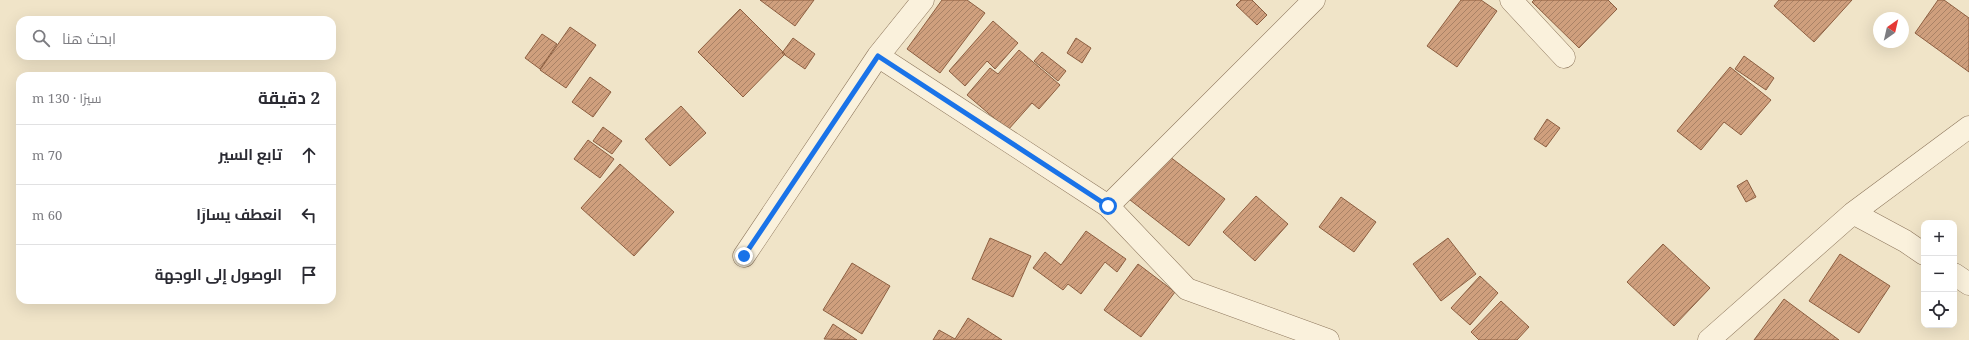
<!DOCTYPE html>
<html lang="ar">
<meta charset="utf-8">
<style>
:root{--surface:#fff;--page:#f7f7f7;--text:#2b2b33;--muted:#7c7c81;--line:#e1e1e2}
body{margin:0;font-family:"Noto Serif",Cairo,serif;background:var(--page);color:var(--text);direction:rtl}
.controls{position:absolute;right:12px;bottom:12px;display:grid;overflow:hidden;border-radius:8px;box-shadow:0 4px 16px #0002}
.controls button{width:36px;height:36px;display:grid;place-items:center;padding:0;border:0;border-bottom:1px solid var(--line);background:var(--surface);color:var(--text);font:20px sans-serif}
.compass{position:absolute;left:1873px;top:12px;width:36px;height:36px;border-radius:50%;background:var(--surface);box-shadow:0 4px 16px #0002;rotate:34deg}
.stop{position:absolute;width:12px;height:12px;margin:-9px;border:3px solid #1a73e8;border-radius:50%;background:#fff}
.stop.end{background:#1a73e8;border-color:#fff;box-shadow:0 1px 4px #0008}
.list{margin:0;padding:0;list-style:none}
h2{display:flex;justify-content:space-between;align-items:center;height:52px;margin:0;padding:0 16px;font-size:17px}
h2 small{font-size:13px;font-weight:400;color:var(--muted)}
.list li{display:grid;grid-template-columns:26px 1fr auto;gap:12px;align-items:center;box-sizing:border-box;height:60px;padding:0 16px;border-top:1px solid var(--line)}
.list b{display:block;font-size:15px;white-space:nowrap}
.list em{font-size:13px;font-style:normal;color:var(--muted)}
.icon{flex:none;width:22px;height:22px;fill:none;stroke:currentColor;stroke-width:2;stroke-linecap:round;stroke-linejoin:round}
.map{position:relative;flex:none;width:1969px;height:340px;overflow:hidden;direction:ltr}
.search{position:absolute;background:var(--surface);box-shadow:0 4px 16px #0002;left:16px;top:16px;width:320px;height:44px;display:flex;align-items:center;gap:10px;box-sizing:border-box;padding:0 14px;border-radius:12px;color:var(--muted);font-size:15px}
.panel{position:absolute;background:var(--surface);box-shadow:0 4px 16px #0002;left:16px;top:72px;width:320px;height:232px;border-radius:12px;direction:rtl}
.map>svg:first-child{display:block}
.building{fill:url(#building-hatch);stroke:#8d5f41}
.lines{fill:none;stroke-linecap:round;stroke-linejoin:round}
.street-casing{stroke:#8d765c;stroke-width:23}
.street{stroke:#faf1dc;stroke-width:22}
.route{stroke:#1a73e8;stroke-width:5}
</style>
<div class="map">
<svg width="1969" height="340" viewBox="0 0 1969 340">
<defs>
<pattern id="building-hatch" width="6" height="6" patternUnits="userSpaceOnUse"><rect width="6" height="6" fill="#cf9f7d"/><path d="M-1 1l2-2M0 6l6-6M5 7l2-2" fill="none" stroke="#a98266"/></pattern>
</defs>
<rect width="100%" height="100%" fill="#f0e4c8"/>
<path class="building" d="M 760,0 L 814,0 L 795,26 Z
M 942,0 L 967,0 L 985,13 L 940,73 L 907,49 Z
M 1241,0 L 1252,0 L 1267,15 L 1257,25 L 1236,5 Z
M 1461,0 L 1481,0 L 1497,11 L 1457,67 L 1427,46 Z
M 1534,0 L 1608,0 L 1617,9 L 1579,48 L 1532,2 Z
M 1779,0 L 1852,0 L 1814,42 L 1774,6 Z
M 1938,0 L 1944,0 L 1969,18 L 1969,72 L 1915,33 Z
M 740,9 L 785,54 L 743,97 L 698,52 Z
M 993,21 L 1018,43 L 995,69 L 987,61 L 965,86 L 949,71 Z
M 570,27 L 596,45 L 566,88 L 540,70 Z
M 542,34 L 557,44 L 540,69 L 525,58 Z
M 793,38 L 815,54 L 805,69 L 782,53 Z
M 1076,38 L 1091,48 L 1082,63 L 1067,53 Z
M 1019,50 L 1060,85 L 1039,109 L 1032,103 L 1008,130 L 967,95 L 990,68 L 998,74 Z
M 1042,52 L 1066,71 L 1058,81 L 1034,61 Z
M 1744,56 L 1774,78 L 1766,90 L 1735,69 Z
M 1730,67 L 1771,100 L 1741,135 L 1724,122 L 1701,150 L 1677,131 Z
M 590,77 L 611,92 L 593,117 L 572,102 Z
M 681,106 L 706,133 L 670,166 L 645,139 Z
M 1547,119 L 1560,128 L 1546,147 L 1534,139 Z
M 603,127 L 622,141 L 612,154 L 593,141 Z
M 588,140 L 614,159 L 600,178 L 574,159 Z
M 1161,150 L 1225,199 L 1189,246 L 1125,196 Z
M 620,164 L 674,212 L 634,256 L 581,208 Z
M 1747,180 L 1756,197 L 1746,202 L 1737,186 Z
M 1256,196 L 1288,224 L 1255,261 L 1223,232 Z
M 1341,197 L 1376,222 L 1354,252 L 1319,227 Z
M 1086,231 L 1126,259 L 1117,272 L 1105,262 L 1081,294 L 1068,284 L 1063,290 L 1033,268 L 1045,252 L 1061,265 Z
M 990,238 L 1031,256 L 1013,297 L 972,279 Z
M 1448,238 L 1476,274 L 1441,301 L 1413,264 Z
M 1663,244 L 1710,288 L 1674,326 L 1627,282 Z
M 1840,254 L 1890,286 L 1859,333 L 1809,301 Z
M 852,263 L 890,286 L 862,334 L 823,310 Z
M 1138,264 L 1175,292 L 1141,337 L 1104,310 Z
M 1480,276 L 1498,293 L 1470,325 L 1451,308 Z
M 1784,299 L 1839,340 L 1754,340 Z
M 1501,301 L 1529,327 L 1517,340 L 1479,340 L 1471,332 Z
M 968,318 L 1002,340 L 933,340 L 939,330 L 955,339 Z
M 833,324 L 857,340 L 824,339 Z"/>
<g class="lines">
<defs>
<path id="street" d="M 1511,0 L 1564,57
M 878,56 L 1108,206 L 1187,289 L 1328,340
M 1108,206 L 1314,0
M 1853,213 L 1905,241 L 1924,254
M 744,256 L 878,56 L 923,0
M 1954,274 L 1969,284
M 1709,340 L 1853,213 L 1969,127"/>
</defs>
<use href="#street" class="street-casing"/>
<use href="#street" class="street"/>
</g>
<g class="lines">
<path class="route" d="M 744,256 L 878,56 L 1108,206"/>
</g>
</svg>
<div class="controls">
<button>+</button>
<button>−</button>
<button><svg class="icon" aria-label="locate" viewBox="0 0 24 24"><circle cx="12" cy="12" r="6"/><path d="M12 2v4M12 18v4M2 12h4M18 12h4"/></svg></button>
</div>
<svg class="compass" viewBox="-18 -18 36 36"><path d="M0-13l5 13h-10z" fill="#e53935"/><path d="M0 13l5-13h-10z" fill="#7c7c81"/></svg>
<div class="stop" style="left:1108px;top:206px"></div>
<div class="stop end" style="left:744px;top:256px"></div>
<div class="search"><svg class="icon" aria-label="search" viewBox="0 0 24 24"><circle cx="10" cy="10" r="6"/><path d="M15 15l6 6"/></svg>ابحث هنا</div>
<section class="panel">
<h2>2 دقيقة<small>سيرًا · 130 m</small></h2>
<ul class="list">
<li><svg class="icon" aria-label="ahead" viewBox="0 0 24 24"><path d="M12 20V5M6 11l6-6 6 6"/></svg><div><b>تابع السير</b></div><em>70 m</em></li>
<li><svg class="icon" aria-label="left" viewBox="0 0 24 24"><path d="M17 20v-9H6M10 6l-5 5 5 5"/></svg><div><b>انعطف يسارًا</b></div><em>60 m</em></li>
<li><svg class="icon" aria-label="arrive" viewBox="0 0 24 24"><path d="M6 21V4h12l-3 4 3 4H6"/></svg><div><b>الوصول إلى الوجهة</b></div></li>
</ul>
</section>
</div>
